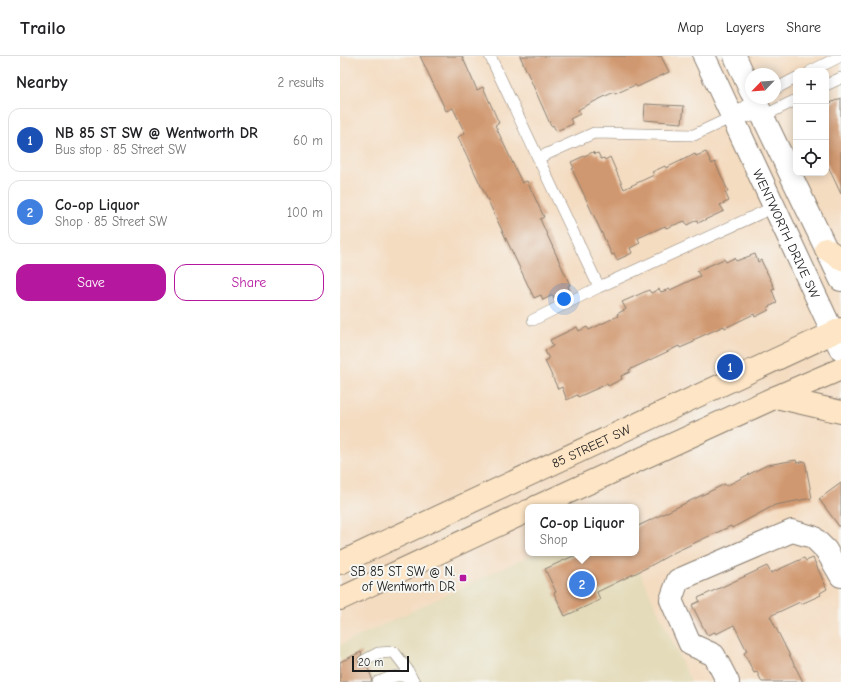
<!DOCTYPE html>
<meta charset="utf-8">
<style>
:root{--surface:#fff;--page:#f2f2f2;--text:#202124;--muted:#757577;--line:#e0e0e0;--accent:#b5179e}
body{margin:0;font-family:"Comic Neue",sans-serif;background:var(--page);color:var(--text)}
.controls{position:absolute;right:12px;top:12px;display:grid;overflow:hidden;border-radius:8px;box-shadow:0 2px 10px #0003}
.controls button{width:36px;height:36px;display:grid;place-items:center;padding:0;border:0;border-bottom:1px solid var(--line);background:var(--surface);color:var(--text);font:20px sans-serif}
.compass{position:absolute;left:405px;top:12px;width:36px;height:36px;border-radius:50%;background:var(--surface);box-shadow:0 2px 10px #0003;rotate:245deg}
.scale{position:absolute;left:12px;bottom:10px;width:57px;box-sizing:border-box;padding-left:4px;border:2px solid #1c1c1c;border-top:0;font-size:11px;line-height:14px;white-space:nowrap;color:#1c1c1c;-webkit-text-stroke:3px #f6f6f2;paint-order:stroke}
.you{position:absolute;left:224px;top:243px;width:14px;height:14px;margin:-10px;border:3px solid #fff;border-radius:50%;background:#1a73e8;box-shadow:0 0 0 6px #1a73e833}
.badge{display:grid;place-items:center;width:26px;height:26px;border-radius:50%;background:var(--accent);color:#fff;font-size:13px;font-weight:700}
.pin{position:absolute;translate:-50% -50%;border:2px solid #fff;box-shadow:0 1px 4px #0006}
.popup{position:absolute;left:185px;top:448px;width:114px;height:52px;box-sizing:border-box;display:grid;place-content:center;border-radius:8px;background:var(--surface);filter:drop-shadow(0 1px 3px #0005);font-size:13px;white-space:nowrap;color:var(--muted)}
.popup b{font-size:15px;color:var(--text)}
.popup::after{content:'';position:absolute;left:50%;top:100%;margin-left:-8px;border:8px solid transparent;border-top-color:var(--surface)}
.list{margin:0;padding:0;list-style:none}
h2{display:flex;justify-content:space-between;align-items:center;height:52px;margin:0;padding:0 16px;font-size:17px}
h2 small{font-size:13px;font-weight:400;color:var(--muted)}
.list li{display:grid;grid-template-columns:26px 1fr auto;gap:12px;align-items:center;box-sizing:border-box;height:64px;margin:0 8px 8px;padding:0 8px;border:1px solid var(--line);border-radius:12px}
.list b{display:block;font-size:15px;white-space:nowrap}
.list p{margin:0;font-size:13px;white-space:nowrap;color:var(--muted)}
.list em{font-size:13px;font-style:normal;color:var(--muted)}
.actions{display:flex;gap:8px;padding:12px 16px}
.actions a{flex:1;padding:9px 0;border:1px solid var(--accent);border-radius:12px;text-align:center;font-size:14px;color:var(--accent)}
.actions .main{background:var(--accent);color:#fff}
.icon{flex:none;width:22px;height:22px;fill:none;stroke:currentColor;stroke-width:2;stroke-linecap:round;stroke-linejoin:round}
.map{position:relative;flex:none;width:501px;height:626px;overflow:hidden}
header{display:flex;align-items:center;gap:24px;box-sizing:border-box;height:56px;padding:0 20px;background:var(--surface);border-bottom:1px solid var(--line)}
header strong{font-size:19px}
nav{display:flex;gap:22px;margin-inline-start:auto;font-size:14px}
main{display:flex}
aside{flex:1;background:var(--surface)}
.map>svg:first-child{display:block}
.built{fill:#e4dbba}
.building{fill:#d09870}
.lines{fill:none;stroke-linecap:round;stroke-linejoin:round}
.service-casing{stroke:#887c6e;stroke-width:12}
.minor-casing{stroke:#887c6e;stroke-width:24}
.tertiary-casing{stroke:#887c6e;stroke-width:24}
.secondary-casing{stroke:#887c6e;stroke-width:24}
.service{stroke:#fff;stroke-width:11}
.minor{stroke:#fff;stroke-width:22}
.tertiary{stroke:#fff;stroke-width:22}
.secondary{stroke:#fde5c5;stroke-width:22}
.poi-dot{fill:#b5179e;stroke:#f6f6f2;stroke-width:1.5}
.labels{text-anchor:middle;stroke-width:4;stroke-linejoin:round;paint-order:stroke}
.street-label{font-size:13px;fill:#1c1c1c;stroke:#f6f6f2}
.poi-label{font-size:13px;fill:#1c1c1c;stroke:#f6f6f2;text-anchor:end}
</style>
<header>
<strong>Trailo</strong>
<nav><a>Map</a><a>Layers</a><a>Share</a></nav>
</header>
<main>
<aside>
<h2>Nearby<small>2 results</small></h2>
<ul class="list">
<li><span class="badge" style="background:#1a4fb4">1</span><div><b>NB 85 ST SW @ Wentworth DR</b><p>Bus stop · 85 Street SW</p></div><em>60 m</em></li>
<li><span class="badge" style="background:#3f7fe0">2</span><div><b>Co-op Liquor</b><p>Shop · 85 Street SW</p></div><em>100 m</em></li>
</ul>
<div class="actions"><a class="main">Save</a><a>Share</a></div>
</aside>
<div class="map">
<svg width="501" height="626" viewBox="0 0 501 626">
<rect width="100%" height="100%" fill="#f6f6f2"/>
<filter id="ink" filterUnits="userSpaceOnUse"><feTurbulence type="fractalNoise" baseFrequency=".025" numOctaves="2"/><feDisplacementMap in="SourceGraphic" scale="8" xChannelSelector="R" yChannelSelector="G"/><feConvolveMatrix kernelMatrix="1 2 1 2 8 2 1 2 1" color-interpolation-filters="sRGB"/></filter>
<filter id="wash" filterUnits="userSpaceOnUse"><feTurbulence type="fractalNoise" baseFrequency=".012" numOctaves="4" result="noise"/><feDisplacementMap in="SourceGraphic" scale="16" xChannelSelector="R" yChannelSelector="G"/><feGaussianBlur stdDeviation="0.9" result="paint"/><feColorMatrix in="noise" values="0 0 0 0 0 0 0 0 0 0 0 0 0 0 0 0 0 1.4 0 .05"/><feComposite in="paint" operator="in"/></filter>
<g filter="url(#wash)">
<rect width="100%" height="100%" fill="#f4dcc1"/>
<path class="built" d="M 195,497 L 291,497 L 351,626 L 0,626 L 0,589 Z"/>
<g id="blocks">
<path class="building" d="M 80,0 L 122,0 L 137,34 L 143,31 L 159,67 L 155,69 L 182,127 L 187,125 L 204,161 L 200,163 L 230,229 L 228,230 L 230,237 L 215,244 L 213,239 L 203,244 L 201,239 L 194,242 L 118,81 L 125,77 L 113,52 L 106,55 Z
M 180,0 L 321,0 L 329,16 L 297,31 L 295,29 L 275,38 L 274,36 L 241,52 L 238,54 L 240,58 L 230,63 L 233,68 L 216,75 L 213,69 L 211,70 Z
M 501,42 L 501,138 L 486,106 L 486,49 Z
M 305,48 L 344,50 L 342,67 L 304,64 Z
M 253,96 L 255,98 L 258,97 L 261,103 L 264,102 L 265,104 L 270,101 L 284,133 L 314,119 L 312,116 L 325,110 L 326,112 L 355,98 L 356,100 L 366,96 L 372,108 L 375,106 L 388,135 L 385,136 L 389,145 L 380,149 L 384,155 L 358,167 L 357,164 L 347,169 L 345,165 L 326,172 L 325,170 L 298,182 L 300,187 L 290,192 L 292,197 L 277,204 L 274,198 L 272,199 L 232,113 L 234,112 L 231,106 Z
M 415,198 L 418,206 L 421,204 L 435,233 L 432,234 L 437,247 L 428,251 L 429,254 L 415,261 L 414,258 L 385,272 L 384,270 L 353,284 L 354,286 L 340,292 L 339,290 L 289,314 L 290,316 L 281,320 L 282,323 L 268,330 L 267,328 L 238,341 L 237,339 L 227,344 L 222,331 L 218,333 L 205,305 L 209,303 L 205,295 L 213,290 L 210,284 L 237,271 L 239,275 L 247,271 L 249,274 L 278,260 L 277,258 L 286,253 L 282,246 L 309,234 L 311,237 L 319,233 L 321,236 L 330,233 L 330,234 L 360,220 L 357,215 L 384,203 L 386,206 L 394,202 L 396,205 Z
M 456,404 L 457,407 L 465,405 L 472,442 L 435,449 L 392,472 L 391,470 L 335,496 L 310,510 L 257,536 L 260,544 L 225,560 L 214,537 L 216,536 L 205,513 L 240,497 L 296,497 L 296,471 L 385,428 L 386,430 L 427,409 Z
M 501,427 L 501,473 L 479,443 Z
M 464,502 L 466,505 L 473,502 L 487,533 L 480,537 L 481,539 L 461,548 L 460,546 L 430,560 L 463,626 L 422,626 L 417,616 L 414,617 L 404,597 L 407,595 L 394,569 L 376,578 L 375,576 L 367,579 L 352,549 L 360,545 L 358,542 L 427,510 L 431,517 Z
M 21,596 L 22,598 L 18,603 L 19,607 L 22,610 L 27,610 L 32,622 L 31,626 L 0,626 L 0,606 Z"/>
</g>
</g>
<g filter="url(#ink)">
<use href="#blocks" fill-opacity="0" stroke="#887c6e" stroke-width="1"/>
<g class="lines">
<defs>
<path id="service" d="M 150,0 L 259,231
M 471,15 L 501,0
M 486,29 L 501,22
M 435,33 L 456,22
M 392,61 L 423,60 L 456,44
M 198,102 L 254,77 L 354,79 L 392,61 L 416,42
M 193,264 L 259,231 L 434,151
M 25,604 L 38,597 L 54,596 L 67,613 L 73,625
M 38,626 C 52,621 61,616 74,625"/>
<path id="minor" d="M 388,626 L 374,599 L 350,588 L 331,544 L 338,524 L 452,475 L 473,481 L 486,494 L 501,520"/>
<g id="tertiary">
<path id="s1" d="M 364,0 L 501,294"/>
<path d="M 395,0 L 411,36"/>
<path d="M 414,42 L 501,224"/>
</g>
<g id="secondary">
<path d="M 486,193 L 501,203"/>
<path d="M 436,341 L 501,356"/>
<path d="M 196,451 L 436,341 L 501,313"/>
<path id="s2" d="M 0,507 L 501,273"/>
<path d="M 0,543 L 188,455"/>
</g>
</defs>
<use href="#service" class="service-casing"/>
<use href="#minor" class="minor-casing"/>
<use href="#tertiary" class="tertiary-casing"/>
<use href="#secondary" class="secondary-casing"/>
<use href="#service" class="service"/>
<use href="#minor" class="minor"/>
<use href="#tertiary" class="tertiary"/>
<use href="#secondary" class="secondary"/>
</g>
</g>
<rect class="poi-dot" x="119" y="518" width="8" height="8" rx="2"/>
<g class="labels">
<g class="street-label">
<text dy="5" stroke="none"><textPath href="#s1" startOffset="196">WENTWORTH DRIVE SW</textPath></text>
<text dy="5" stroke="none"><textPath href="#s2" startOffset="277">85 STREET SW</textPath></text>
</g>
<g class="poi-label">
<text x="115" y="520">SB 85 ST SW @ N.<tspan x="115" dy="15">of Wentworth DR</tspan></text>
</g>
</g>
</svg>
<div class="controls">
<button>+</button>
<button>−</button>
<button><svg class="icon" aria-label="locate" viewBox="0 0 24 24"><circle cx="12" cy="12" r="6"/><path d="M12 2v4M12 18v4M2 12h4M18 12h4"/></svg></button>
</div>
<svg class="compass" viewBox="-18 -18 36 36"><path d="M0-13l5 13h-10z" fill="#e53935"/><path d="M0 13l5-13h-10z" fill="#757577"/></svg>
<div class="scale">20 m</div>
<div class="you"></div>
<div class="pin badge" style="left:390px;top:311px;background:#1a4fb4">1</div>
<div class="pin badge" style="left:242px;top:528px;background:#3f7fe0">2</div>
<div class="popup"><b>Co-op Liquor</b>Shop</div>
</div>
</main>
